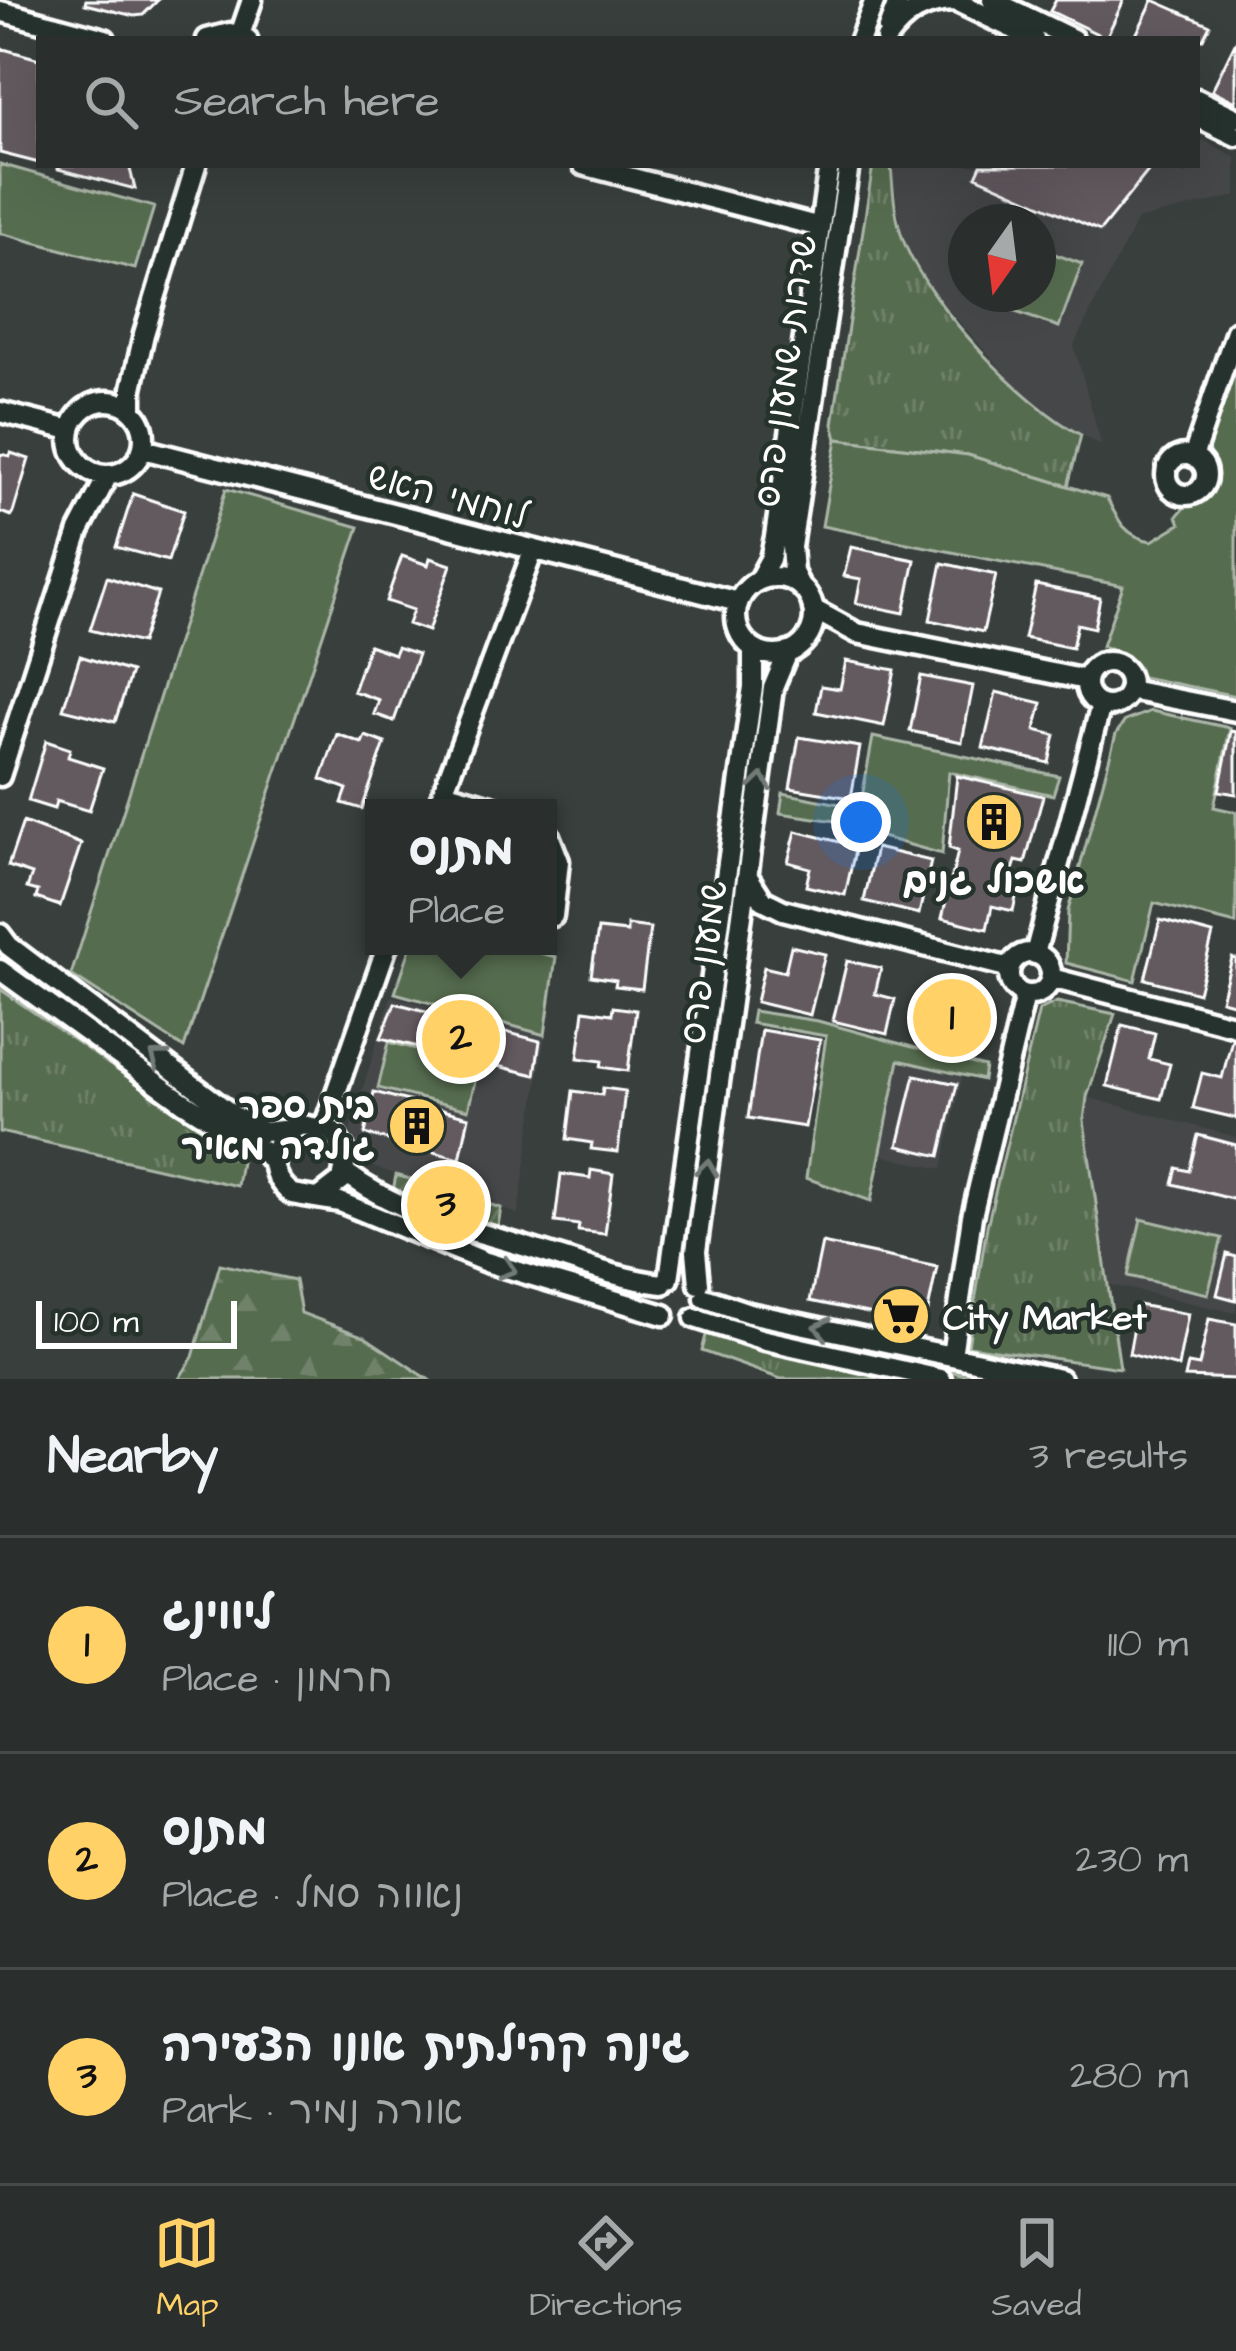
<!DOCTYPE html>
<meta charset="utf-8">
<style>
:root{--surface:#2a2f2e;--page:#323736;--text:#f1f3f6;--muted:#a5a9aa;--line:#464a4a;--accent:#ffd166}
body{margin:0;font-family:"Architects Daughter","Playpen Sans Hebrew",sans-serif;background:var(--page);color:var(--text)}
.compass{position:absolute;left:948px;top:204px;width:108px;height:108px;border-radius:50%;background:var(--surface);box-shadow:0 12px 48px #0002;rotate:194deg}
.scale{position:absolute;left:36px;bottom:30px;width:201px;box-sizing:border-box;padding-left:12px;border:6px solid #fff;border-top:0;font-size:33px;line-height:42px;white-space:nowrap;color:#fff;-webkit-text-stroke:9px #26332d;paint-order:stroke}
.you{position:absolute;left:861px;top:822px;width:42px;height:42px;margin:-30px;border:9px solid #fff;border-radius:50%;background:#1a73e8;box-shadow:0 0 0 18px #1a73e833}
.badge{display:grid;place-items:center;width:78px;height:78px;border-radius:50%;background:var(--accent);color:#111;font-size:39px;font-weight:700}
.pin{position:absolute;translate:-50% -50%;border:6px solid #fff;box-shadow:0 3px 12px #0006}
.popup{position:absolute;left:365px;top:799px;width:192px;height:156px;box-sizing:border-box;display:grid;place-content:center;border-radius:0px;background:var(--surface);filter:drop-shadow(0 3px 9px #0005);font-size:39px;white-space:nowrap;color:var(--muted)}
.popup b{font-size:45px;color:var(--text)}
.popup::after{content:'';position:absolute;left:50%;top:100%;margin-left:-24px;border:24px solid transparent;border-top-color:var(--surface)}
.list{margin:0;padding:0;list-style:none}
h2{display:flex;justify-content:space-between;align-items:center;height:156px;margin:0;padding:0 48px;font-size:51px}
h2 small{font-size:39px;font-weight:400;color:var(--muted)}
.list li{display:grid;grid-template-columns:78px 1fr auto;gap:36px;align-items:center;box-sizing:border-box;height:216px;padding:0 48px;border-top:3px solid var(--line)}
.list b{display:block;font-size:45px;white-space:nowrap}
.list p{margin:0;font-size:39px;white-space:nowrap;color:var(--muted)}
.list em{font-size:39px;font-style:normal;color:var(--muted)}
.icon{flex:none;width:66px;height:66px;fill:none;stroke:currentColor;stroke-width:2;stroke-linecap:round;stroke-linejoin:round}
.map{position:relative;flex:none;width:1236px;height:1379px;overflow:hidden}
.search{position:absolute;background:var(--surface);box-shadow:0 12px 48px #0002;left:36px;right:36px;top:36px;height:132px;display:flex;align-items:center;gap:30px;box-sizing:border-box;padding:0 42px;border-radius:0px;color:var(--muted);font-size:45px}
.sheet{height:804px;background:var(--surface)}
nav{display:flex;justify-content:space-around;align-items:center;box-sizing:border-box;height:168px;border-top:3px solid var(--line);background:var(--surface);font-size:33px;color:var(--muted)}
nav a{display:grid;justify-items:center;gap:6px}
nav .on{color:var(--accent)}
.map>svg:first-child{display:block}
.built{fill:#454748;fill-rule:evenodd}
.grass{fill:url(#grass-tufts);stroke:#abb6a8;stroke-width:3}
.forest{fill:url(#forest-firs);stroke:#abb6a8;stroke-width:3}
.park{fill:#576c50;stroke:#abb6a8;stroke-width:3}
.garden{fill:url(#garden-furrows);stroke:#abb6a8;stroke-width:3}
.building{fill:#635a61;stroke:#fff;stroke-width:3}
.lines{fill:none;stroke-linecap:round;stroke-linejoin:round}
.minor-casing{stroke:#fff;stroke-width:27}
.minor{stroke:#26332d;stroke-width:18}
.oneway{stroke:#727a76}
.labels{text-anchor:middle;stroke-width:9;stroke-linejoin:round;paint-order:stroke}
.street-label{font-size:36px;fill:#fff;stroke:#26332d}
.poi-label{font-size:36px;font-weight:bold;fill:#fff;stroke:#26332d}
</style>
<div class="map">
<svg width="1236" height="1379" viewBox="0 0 1236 1379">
<defs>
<pattern id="grass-tufts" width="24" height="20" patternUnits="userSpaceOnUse" patternTransform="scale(3)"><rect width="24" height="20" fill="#576c50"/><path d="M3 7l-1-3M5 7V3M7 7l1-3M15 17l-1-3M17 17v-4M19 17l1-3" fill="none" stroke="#70826a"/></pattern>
<pattern id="forest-firs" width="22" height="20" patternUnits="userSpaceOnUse" patternTransform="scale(3)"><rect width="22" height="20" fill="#576c50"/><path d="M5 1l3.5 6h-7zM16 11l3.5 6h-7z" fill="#70826a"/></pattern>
<pattern id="garden-furrows" width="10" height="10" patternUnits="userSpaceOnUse" patternTransform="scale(3)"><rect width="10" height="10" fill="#576c50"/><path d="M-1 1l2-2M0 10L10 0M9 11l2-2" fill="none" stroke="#70826a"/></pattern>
</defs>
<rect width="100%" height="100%" fill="#383f3d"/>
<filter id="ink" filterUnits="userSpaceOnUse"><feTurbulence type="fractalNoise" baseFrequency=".00833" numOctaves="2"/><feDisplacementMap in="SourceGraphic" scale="24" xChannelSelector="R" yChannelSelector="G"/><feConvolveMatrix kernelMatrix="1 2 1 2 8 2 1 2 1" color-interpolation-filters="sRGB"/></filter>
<g filter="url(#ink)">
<path class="built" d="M 1203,140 L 1236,157 L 1236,196 L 1137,220 L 1074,345 L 1102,446 L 1065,426 L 1031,402 L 927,286 L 904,244 L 891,165 L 1164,165 L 1185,175 L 1190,165 L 1197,165 L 1197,152 ZM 966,222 L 1038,222 L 1038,294 L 966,294 Z
M 391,996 L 545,1035 L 518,1214 L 361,1163 L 350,1130 Z
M 899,1059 L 963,1075 L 942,1169 L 880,1155 Z
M 1087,1097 L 1236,1137 L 1236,1313 L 1106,1284 L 1084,1121 Z"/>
<path class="grass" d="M 873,165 L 891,165 C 893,192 895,222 906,247 C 933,308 1022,404 1081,435 L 1068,486 L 968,455 L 837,439 L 833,424 Z
M 0,989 L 242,1156 L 237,1186 L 0,1132 Z
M 1057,1002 L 1115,1014 L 1087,1097 L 1084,1121 L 1120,1368 L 968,1346 L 987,1226 L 1039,1010 Z
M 713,1308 L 737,1316 L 981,1379 L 781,1379 L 702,1351 Z"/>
<path class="forest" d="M 220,1264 L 295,1280 L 301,1313 L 365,1337 L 428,1379 L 179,1379 L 193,1357 Z"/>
<path class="park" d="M 0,164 L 154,207 L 135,269 L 0,233 Z
M 1038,248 L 1082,264 L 1059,327 L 981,300 L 983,294 L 1038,294 Z
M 1236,358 L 1236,696 L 1142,677 L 1128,656 L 1102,646 L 1123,586 L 822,526 L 837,439 L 968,455 L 1107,498 C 1118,521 1126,537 1152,541 L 1180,524 L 1177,516 L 1188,503 L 1207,494 L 1213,474 L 1207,441 Z
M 226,489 L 359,527 L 184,1048 L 71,975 Z
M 1151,711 L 1230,728 L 1214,807 L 1236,812 L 1236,924 L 1154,903 L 1135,981 L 1066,963 L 1068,911 L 1116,734 L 1125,721 Z
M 873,737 L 1059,776 L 1053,795 L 949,772 L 942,854 L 857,830 L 857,824 L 780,813 L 783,793 L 860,808 Z
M 411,946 L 511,946 L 556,957 L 545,1035 L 395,993 Z
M 753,1011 L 818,1021 L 985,1067 L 983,1080 L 899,1060 L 871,1201 L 806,1178 L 826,1036 L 751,1023 Z
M 389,1042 L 479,1065 L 468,1110 L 378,1088 Z
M 1141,1219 L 1222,1238 L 1208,1294 L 1128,1276 Z"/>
<path class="garden" d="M 396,1175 L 501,1208 L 496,1238 L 391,1202 Z"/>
<path class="building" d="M 86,0 L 158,0 L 143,15 L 134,16 L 85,4 Z
M 1056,0 L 1124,0 L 1106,38 L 1050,11 Z
M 1153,0 L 1210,25 L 1203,39 L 1134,39 Z
M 1236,41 L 1236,102 L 1212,90 Z
M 0,48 L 39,59 L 39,163 L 0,153 Z
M 59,165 L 129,165 L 135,189 L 58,169 Z
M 981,165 L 1153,165 L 1100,231 L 976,176 Z
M 11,453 L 29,459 L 12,516 L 0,512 L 0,454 L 10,456 Z
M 133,494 L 184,511 L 168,561 L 116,547 Z
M 851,547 L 915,560 L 904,613 L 856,603 L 861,579 L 844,576 Z
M 402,556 L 428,565 L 430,558 L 451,565 L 428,631 L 408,624 L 413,610 L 386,601 Z
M 942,563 L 996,575 L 983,632 L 930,620 Z
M 107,577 L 158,593 L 141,643 L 90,630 Z
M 1036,585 L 1100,598 L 1094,628 L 1077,624 L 1072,648 L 1024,638 Z
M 369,645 L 394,654 L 397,647 L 418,654 L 394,721 L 374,714 L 379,700 L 353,691 Z
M 80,656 L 131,672 L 115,722 L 63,709 Z
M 846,661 L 895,670 L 884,726 L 816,712 L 821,686 L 840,689 Z
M 921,676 L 973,686 L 962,742 L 910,731 Z
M 996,692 L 1042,703 L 1035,730 L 1055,735 L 1049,763 L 983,748 Z
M 1231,731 L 1236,732 L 1236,794 L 1219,791 Z
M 337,734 L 362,743 L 365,736 L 385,743 L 362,809 L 342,803 L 347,789 L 321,779 Z
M 799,737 L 860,747 L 851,798 L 790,788 Z
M 46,741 L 70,749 L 68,757 L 103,768 L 89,811 L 56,801 L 54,809 L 28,801 Z
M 957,776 L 1043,796 L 1025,863 L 1016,861 L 1009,882 L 1019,884 L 1013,911 L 992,906 L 987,929 L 942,918 L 958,851 L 949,848 Z
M 23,822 L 81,844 L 60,906 L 36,898 L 38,891 L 27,888 L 32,874 L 8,866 Z
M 796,831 L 856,846 L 845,895 L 806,886 L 810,868 L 788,862 Z
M 876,848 L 931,861 L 919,914 L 864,901 Z
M 1160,920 L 1213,934 L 1198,993 L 1145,979 Z
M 627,925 L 650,928 L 642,989 L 615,986 L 616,980 L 591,976 L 598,929 L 627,932 Z
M 791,946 L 825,954 L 810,1015 L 756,1002 L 764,967 L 785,972 Z
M 1232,958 L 1236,959 L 1236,1004 L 1221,1000 Z
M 847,961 L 881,968 L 875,994 L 895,999 L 887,1034 L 833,1021 Z
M 938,981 L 971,989 L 965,1015 L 986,1020 L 977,1055 L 923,1042 Z
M 395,1003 L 540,1041 L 535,1075 L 381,1038 Z
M 613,1007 L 636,1010 L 628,1071 L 601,1067 L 602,1061 L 578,1058 L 584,1010 L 612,1014 Z
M 1122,1025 L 1155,1033 L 1149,1059 L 1170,1064 L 1161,1099 L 1107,1086 Z
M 761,1030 L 820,1040 L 805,1127 L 748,1118 Z
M 1232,1039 L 1236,1039 L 1236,1118 L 1193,1108 L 1202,1073 L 1222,1078 Z
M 915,1075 L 957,1084 L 940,1156 L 898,1146 Z
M 603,1088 L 625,1091 L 618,1152 L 591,1149 L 592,1143 L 567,1139 L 573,1091 L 602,1095 Z
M 374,1092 L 469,1117 L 460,1159 L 365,1134 Z
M 1198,1135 L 1236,1145 L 1236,1200 L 1173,1184 L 1177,1168 L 1189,1171 Z
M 591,1170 L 613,1174 L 605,1234 L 578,1231 L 579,1225 L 555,1222 L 561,1174 L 590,1178 Z
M 822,1243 L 937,1267 L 925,1325 L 810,1301 Z
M 1227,1254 L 1236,1257 L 1236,1300 L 1217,1295 Z
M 1138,1305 L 1188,1314 L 1178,1367 L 1129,1354 Z
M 1209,1319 L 1236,1324 L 1236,1379 L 1185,1377 L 1188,1364 L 1199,1366 Z"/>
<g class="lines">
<defs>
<path id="minor" d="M 953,0 L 1034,39
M 992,0 L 1073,39
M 0,11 L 105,39
M 888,29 L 899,0
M 240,35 L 252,0
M 207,39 L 230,33 L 247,39
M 860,39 L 875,0
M 886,39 C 905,14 923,2 955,1
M 1197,99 L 1236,118
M 1197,117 L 1236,136
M 583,165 L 820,227
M70 438a37 37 0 1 1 74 0a37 37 0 1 1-74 0Z
M 132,411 L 132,388 L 144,334 L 196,165
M 0,412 L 70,430
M 143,449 L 738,602
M1166 475a20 20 0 1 1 40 0a20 20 0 1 1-40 0Z
M 1193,457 L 1236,331
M736 616a39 39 0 1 1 78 0a39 39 0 1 1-78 0Z
M 758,581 L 770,559 L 775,537 L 829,165
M 800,586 L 793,572 L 791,547 L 849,165
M 813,609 L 857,633 L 1086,680
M1086 684a22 22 0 1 1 44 0a22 22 0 1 1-44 0Z
M 1129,690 L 1236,711
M 0,776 L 79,531 L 108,475
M 443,792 L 498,808
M 437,808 L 533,551
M 548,833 L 559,861 L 553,916
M 749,878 L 763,900 L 783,910 L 1010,968
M 0,934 L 9,946 L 234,1116 L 263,1132 L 292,1129
M1009 974a21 21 0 1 1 42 0a21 21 0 1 1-42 0Z
M 1035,954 L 1101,705
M 0,970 L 183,1102 L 264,1152 L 273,1164
M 1051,978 L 1236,1026
M 324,1127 L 387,946
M 346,1173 C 401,1215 470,1229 536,1250 C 579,1263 619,1279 663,1284
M 320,1197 L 342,1180 L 347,1154 L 332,1131 L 303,1125 C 269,1137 263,1173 292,1194 L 340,1202 L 486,1262 L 664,1315
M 669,1279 L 753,687 L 753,649
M 699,1284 L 696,1251 L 773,688 L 788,652
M 705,1298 L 749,1313 L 1060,1379
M 695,1318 L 761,1339 L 941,1379
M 952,1356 L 972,1216 L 1025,995"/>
</defs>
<use href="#minor" class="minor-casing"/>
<use href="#minor" class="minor"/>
</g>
<defs><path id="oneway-chevron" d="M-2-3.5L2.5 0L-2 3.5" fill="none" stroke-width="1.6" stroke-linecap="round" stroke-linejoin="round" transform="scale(3)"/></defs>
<g class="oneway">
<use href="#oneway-chevron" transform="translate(761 782) rotate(-82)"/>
<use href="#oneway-chevron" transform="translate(158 1058) rotate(-143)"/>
<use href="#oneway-chevron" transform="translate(707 1168) rotate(-83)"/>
<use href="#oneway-chevron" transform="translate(508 1269) rotate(17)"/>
<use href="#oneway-chevron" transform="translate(822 1328) rotate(-168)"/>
</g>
</g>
<defs>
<symbol id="building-disc" viewBox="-11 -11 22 22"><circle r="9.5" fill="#ffd166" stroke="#26332d"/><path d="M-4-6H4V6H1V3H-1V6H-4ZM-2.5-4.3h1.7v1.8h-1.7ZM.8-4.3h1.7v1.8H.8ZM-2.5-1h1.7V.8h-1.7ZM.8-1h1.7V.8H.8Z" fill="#111"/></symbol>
<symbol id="supermarket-disc" viewBox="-11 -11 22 22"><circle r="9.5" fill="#ffd166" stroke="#26332d"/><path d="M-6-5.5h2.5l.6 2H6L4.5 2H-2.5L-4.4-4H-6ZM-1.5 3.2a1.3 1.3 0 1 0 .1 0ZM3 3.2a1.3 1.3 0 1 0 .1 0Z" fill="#111"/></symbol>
</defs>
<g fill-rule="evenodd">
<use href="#building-disc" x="961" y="789" width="66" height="66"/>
<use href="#building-disc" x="384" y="1093" width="66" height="66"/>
<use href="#supermarket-disc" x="868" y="1283" width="66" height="66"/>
</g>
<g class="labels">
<g class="street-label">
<text transform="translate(784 371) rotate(-82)" y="13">שדרות שמעון פרס</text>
<text transform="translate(448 495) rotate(15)" y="13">לוחמי האש</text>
<text transform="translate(702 962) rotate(-82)" y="13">שמעון פרס</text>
</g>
<g class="poi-label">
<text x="994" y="893">אשכול גנים</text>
<text x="375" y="1118" text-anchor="end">בית ספר<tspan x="375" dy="41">גולדה מאיר</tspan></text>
<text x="943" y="1329" text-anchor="start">City Market</text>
</g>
</g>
</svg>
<svg class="compass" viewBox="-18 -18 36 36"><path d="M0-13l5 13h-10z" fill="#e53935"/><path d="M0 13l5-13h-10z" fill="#a5a9aa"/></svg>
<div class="scale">100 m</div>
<div class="you"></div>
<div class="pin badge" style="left:952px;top:1018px">1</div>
<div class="pin badge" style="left:461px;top:1039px">2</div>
<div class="popup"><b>מתנס</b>Place</div>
<div class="pin badge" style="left:446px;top:1205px">3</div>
<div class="search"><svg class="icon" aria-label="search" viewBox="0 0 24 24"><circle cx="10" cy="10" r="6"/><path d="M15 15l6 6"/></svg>Search here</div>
</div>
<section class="sheet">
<h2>Nearby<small>3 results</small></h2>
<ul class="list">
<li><span class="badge">1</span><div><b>ליווינג</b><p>Place · חרמון</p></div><em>110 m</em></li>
<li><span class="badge">2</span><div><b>מתנס</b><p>Place · נאווה סמל</p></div><em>230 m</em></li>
<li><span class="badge">3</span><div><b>גינה קהילתית אונו הצעירה</b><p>Park · אורה נמיר</p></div><em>280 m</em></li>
</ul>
</section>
<nav>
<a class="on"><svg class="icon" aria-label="map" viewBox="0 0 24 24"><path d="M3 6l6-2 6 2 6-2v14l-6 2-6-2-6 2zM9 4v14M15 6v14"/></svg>Map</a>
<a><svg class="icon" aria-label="directions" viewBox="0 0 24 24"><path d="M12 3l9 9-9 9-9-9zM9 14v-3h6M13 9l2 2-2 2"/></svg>Directions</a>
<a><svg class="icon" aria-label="saved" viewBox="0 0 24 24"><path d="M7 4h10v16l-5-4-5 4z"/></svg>Saved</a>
</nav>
